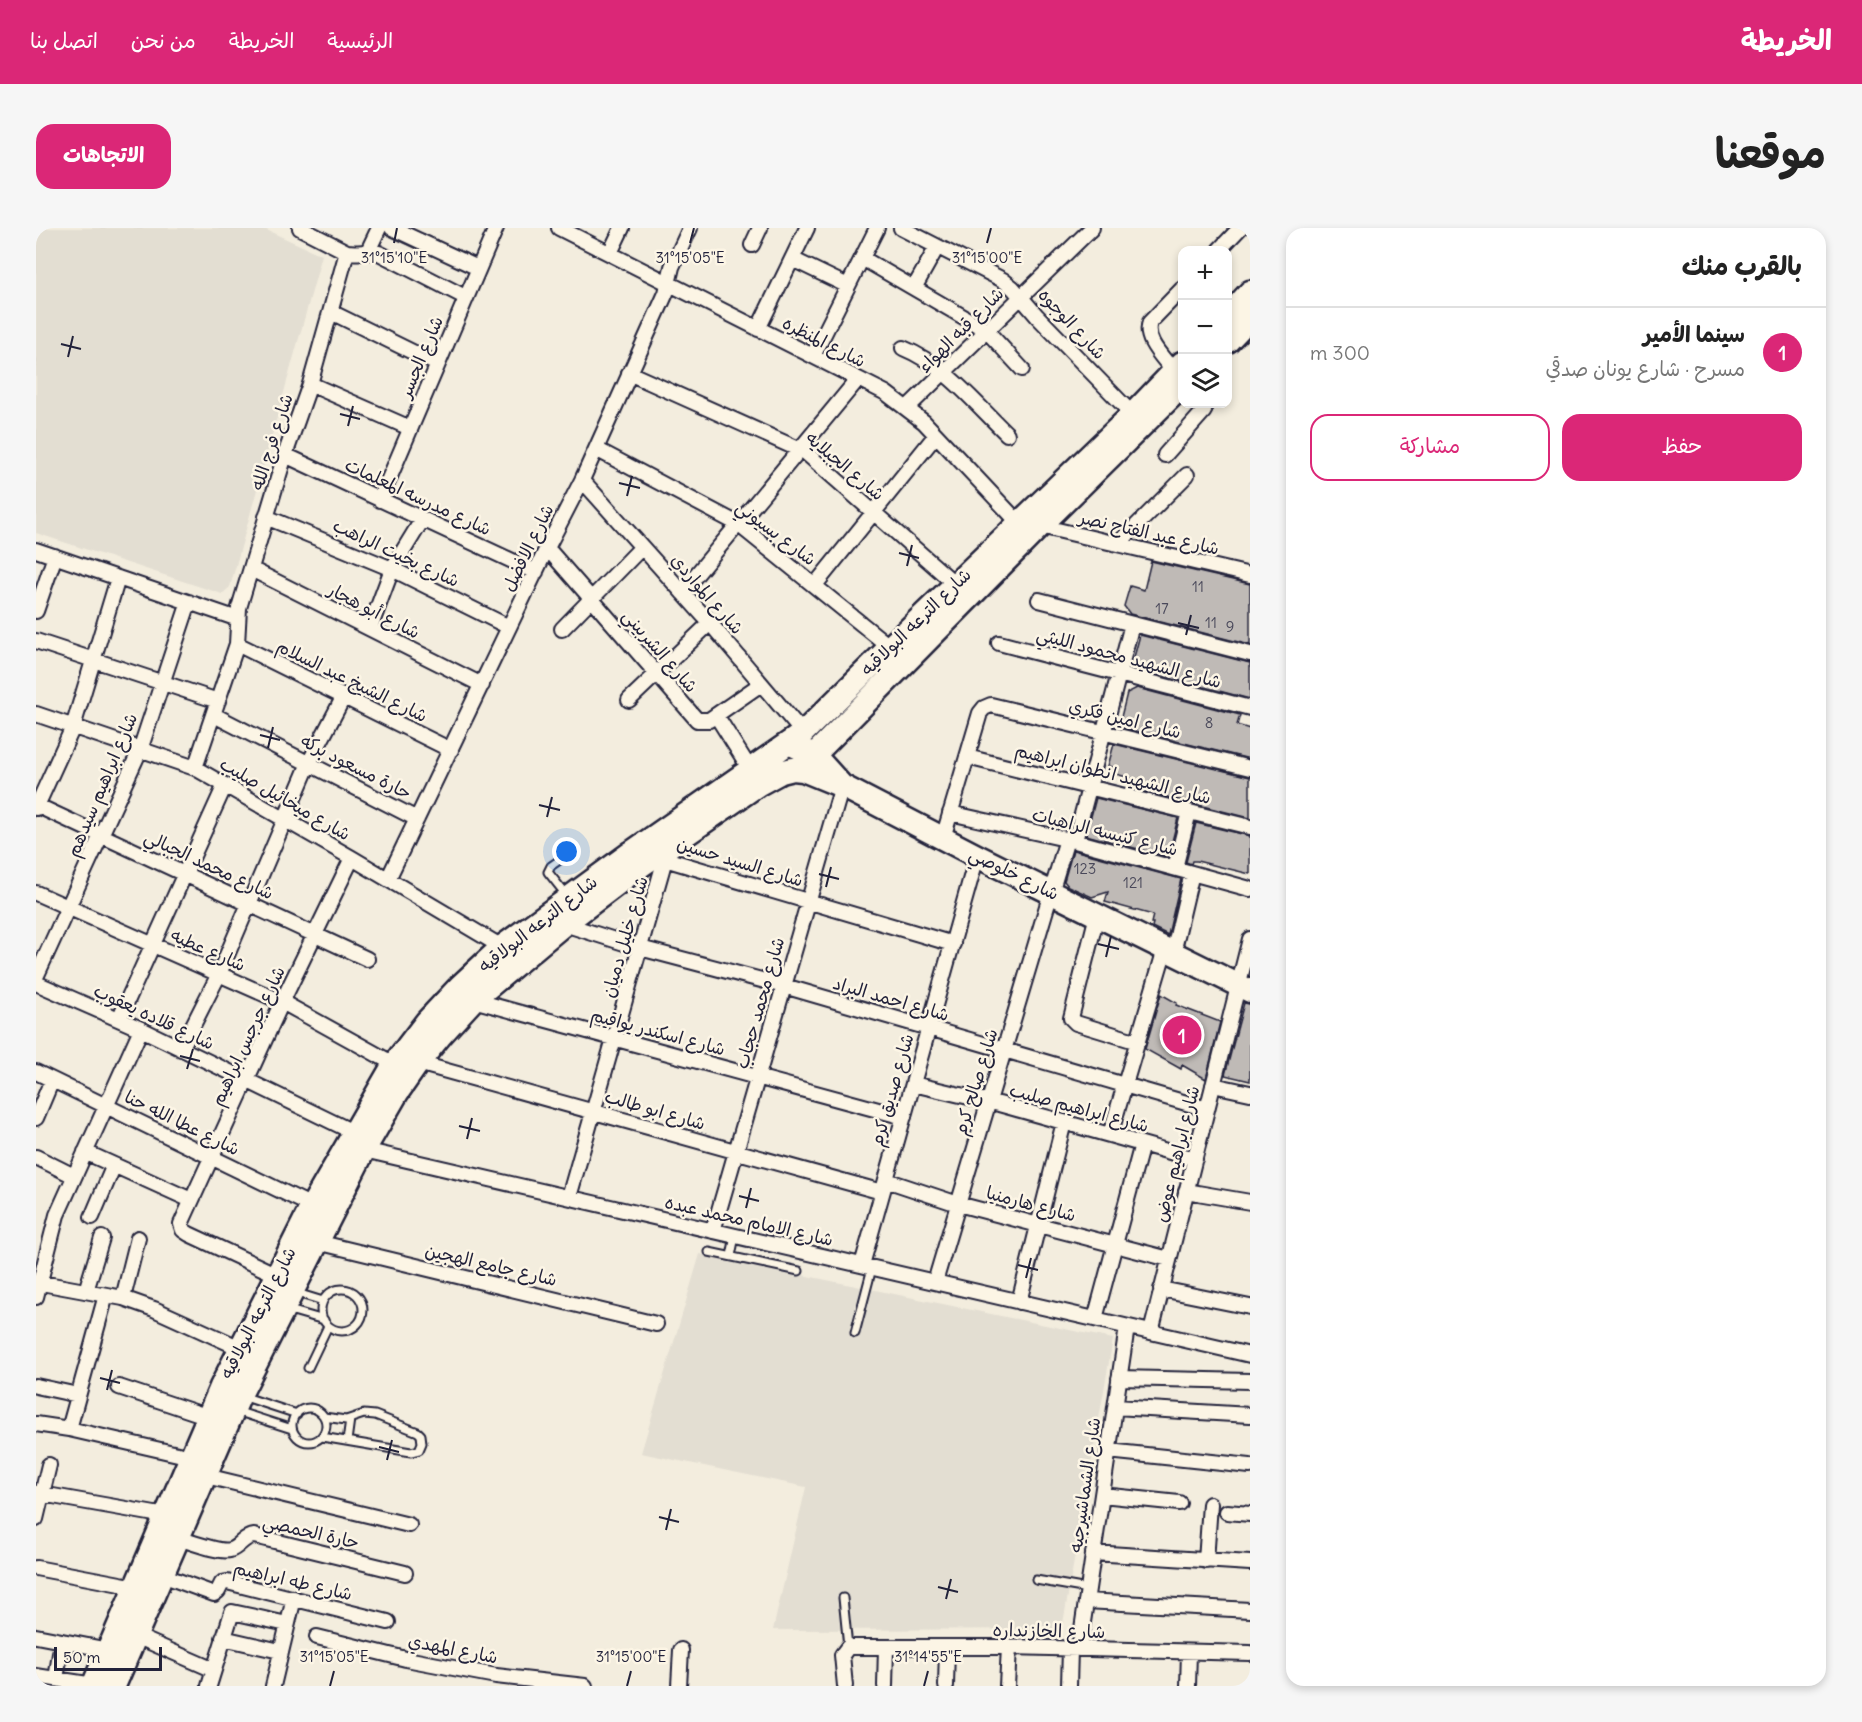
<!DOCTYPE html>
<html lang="ar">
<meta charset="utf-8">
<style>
:root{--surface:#fff;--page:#f6f6f6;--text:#222;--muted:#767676;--line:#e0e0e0;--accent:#db2777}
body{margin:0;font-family:Delius,"Playpen Sans Arabic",sans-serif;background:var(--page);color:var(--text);direction:rtl}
.controls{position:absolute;right:18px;top:18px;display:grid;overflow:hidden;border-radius:12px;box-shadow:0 3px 9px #0003}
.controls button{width:54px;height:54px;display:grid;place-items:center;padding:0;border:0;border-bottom:2px solid var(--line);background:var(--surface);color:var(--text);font:30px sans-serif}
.scale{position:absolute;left:18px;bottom:15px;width:108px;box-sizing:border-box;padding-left:6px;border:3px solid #22223b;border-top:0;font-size:16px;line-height:21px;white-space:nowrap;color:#22223b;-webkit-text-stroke:4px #fcf5e5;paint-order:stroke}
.you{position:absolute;left:531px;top:624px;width:21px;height:21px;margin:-15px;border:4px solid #fff;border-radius:50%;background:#1a73e8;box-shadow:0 0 0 9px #1a73e833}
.badge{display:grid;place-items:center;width:39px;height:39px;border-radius:50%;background:var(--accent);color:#fff;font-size:20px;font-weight:700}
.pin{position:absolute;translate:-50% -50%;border:3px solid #fff;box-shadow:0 2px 6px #0006}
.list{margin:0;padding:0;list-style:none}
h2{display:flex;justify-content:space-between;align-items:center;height:78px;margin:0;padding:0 24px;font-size:26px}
h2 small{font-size:20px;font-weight:400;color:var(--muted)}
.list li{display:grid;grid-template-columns:39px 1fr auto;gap:18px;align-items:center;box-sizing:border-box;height:90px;padding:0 24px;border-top:2px solid var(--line)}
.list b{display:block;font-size:22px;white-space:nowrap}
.list p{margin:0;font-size:20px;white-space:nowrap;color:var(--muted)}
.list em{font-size:20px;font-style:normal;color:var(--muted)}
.actions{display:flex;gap:12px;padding:18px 24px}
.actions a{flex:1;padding:14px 0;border:2px solid var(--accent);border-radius:18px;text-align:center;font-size:21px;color:var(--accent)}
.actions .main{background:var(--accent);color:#fff}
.icon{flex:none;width:33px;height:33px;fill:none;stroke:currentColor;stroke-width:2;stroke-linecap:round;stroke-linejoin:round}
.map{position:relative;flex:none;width:1214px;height:1458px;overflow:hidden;direction:ltr;border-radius:18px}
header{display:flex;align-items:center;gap:36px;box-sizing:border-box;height:84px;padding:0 30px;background:var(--accent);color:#fff}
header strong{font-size:28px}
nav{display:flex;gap:33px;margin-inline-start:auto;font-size:21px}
.intro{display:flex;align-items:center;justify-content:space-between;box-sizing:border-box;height:144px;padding:0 36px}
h1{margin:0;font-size:42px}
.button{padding:15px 27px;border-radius:18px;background:var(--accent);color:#fff;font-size:21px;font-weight:700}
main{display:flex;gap:36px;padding:0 36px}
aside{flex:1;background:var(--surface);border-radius:18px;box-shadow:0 3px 9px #0003}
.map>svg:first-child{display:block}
.built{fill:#e3ded2}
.building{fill:#bfbab6;stroke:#22223b;stroke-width:1.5}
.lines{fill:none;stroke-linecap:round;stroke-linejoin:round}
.service-casing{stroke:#22223b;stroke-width:11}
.minor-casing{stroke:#22223b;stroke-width:18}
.primary-casing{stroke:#22223b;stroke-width:27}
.service{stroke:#fcf5e5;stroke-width:7}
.minor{stroke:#fcf5e5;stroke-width:14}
.primary{stroke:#fcf5e5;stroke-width:22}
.ticks{fill:none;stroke:#22223b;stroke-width:2}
.labels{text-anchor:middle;stroke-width:5;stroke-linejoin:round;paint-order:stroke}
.number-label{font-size:15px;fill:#49485a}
.street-label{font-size:18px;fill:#22223b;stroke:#fcf5e5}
.ticks-label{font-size:15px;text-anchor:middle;fill:#22223b;stroke:#fcf5e5;stroke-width:5;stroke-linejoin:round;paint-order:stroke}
</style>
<header>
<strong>الخريطة</strong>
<nav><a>الرئيسية</a><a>الخريطة</a><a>من نحن</a><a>اتصل بنا</a></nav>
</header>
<div class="intro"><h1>موقعنا</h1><a class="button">الاتجاهات</a></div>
<main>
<aside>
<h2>بالقرب منك<small></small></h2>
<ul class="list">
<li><span class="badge">1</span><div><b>سينما الأمير</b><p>مسرح · شارع يونان صدقي</p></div><em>300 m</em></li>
</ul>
<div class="actions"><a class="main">حفظ</a><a>مشاركة</a></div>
</aside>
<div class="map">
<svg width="1214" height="1458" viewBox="0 0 1214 1458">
<rect width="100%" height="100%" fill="#f3edde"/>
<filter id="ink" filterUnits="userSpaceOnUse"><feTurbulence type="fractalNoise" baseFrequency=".0167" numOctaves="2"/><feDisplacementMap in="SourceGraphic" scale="12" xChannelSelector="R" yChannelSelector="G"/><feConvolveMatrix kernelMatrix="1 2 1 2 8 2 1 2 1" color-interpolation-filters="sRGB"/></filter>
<g filter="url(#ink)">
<path class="built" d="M 2,0 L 226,0 L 286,27 L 194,359 L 186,366 L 0,305 L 0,6 Z
M 664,1026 L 1077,1111 L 1026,1401 L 737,1402 L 770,1259 L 605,1225 Z"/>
<path class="building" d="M 1115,333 L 1214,356 L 1214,417 L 1094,386 L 1088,378 L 1094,358 L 1108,362 Z
M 1104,407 L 1214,435 L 1214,471 L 1102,442 L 1097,433 Z
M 1101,460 L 1204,487 L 1201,497 L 1214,501 L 1214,531 L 1086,500 L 1088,494 L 1084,493 L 1091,465 Z
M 1078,516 L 1214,549 L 1214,590 L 1095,560 L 1098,551 L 1076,545 L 1077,539 L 1072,538 Z
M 1060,570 L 1142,590 L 1132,629 L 1050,607 Z
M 1160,595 L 1214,608 L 1214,646 L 1161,633 L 1156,633 L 1155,636 L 1150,634 Z
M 1037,622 L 1145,651 L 1132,707 L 1116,699 L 1117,695 L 1115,695 L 1117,687 L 1069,674 L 1072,664 L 1056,669 L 1032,658 L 1028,653 Z
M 1125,766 L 1141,775 L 1140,777 L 1184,794 L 1170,851 L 1146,837 L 1145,841 L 1109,821 Z
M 1208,775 L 1214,776 L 1214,853 L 1189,847 Z"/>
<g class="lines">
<defs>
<path id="service" d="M 525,631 L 515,638 L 512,644 L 531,668
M 673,1024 L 763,1043
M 695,1028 L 699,1008
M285 1082a21 21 0 1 1 42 0a21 21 0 1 1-42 0Z
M 261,1065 L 287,1073
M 250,1081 L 288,1092
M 819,1105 L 836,1040
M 272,1140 L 292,1098
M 206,1168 L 261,1186
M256 1197a17 17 0 1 1 34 0a17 17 0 1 1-34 0Z
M 200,1183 L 256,1201
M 286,1209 L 375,1224 L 383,1222 L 386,1215 L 385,1207 L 382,1204 L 339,1187 L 328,1186 L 310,1192 L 288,1189
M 311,1213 L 314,1191
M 1000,1352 L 1052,1361
M 807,1370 L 812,1419"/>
<path id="minor" d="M 264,0 L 311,24 C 323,26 332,22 343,25 L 429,69
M 356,0 L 442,40
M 523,0 L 850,165 L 888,194 L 982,294 L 989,298 L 1004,298 L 1214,347
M 865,0 L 967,52 L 977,60 L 1001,88 L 1100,190
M 716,17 L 724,0
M 1183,22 L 1204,0
M 332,23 L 343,0
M 574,25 L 586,0
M 826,30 L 950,102 L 986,141
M 756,31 L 812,58
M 878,60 L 901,19
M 295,84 L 401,136
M 722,101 L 771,0
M 867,120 C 909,137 939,175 971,206
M 777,128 L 841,0
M 1138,144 C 1128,130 1107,112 1114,94 L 1146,61
M 593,145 L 769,224 L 919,356
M 274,156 L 374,200
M 871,180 L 1056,0
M 560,221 L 702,296 L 854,419
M 249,227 L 500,344
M 1129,227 L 1168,183 L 1163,176
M 546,252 L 674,395 L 767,505
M 344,272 L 460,0
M 230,289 L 356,341 L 473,399
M 1082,316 L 1151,247
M 511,320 L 661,492 L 673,492 L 725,456
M 0,322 L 202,391
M 215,341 L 446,457
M 779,357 L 900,207
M 646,364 L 822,151
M 1003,372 L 1214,426
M 0,383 L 19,328
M 334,400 L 356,341 L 386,292
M 526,401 L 606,319
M 0,413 L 182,473
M 963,415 L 1214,480
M 201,416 L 415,522
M 593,472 L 674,395
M 0,486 L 159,540 L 316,630 L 466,719
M 178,487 L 381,591
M 680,487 L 714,541
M 931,529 L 1214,599
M 159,540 L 201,416 L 203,380 L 249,227 L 274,156 L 311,24
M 0,577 L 331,731
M 0,580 L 37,499 L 82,350
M 914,585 L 1039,613 L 1214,661
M 907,610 L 944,485 L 948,480 L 955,477 L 1214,540
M 1039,613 L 1096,396
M 622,629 L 917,716
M 1139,640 L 1153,584
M 352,651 L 511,320 L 546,252 L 630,65 L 636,39 L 654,0
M 0,665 L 246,774 L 358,836
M 1061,687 L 1035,790 L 1040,795 L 1102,814
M 528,696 L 604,720 L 748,758 L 1171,881
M 1137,725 L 1156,645
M 0,749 L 104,522 L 153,374
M 0,755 L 105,801 L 317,904
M 437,772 L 868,889
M 83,791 L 189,557
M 145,821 L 183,746 L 273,535 L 308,468
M 382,835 L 846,964
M 0,844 L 276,978
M 877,856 L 963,876 L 1159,931
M 1177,857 L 1214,865
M 0,890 L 16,852
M 1074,907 L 1129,721
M 328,922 L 1214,1127
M 49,924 L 155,972
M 0,929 L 38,948
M 850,952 L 922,976 L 1133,1031
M 1150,963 L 1214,974
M 533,969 L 629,631
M 56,989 L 78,937
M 677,1003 L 806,558
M 281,1014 L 620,1096
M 826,1037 L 941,628
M 241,1047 L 153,1006 L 147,1002 L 145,996 L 246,774 L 316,630
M 0,1054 L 87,1070 L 118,1081 L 204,1120
M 899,1054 L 1031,611
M 1125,1061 L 1214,1079
M 50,1063 L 66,1010
M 0,1069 L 21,987 L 105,801
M 87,1070 L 102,1010
M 983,1074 L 1028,894
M 1059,1091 L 1106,916
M 1115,1104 L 1214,711
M 1083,1150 L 1214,1153
M 0,1158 L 42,1167
M 83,1159 L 173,1189
M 1079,1179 L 1214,1187
M 0,1196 L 33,1201 L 155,1229
M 33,1201 L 70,1067
M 1072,1223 L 1214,1238
M 170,1248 L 373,1297
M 0,1265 L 130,1288
M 1066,1267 L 1143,1275
M 1191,1284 L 1214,1286
M 0,1291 L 13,1237
M 142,1310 C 153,1313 183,1325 194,1322 C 204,1319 206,1309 218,1308 L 369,1345
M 1057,1325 L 1214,1335
M 1170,1333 L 1174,1276
M 0,1340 L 100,1359
M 126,1347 L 178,1366 L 182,1363 L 186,1355 L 191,1354 L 352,1394
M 1050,1373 L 1214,1382
M 0,1408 L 73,1422
M 100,1408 L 178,1442
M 281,1409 L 370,1431 L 460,1448 L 549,1458
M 187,1410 L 244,1423
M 1043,1421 L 1091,1099
M 0,1448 L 58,1457
M 20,1451 L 26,1413
M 173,1458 L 196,1384 L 251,1396
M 237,1458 L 258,1370
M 643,1458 L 645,1422
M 809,1458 L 806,1427 L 812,1419 L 973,1419 L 1214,1425
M 849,1458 L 850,1419
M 910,1458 L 911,1420
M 971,1458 L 973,1419
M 1033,1458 L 1034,1421
M 1152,1458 L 1153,1424"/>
<path id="primary" d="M 1192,88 L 1214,64
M 1192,113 L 1214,90
M 753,515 L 778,527 L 806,558 L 941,628 L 1214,763
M 778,527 L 1004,298 L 1146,158
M 57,1458 L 185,1159 L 276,978 L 358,836 L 391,793 L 424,758 L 466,719 L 596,624 L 767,505 L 854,419 L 1097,186 L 1146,135
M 78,1458 L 204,1167 L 328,922 L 361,865 L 382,835 L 405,807 L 437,772 L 528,696 L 606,637 L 723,556 L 745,544 L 757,541 L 767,542 L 806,558"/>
</defs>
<use href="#service" class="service-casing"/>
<use href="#minor" class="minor-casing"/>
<use href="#primary" class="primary-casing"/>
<use href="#service" class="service"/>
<use href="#minor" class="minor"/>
<use href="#primary" class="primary"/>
</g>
</g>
<path class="ticks" d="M 358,15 L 361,0M 654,15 L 658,0M 951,15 L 955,0M 25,116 L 45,121M 32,129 L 37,108M 304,186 L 324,191M 312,198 L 317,178M 583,255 L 604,260M 591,268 L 596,248M 863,325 L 883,330M 871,338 L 876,317M 1142,395 L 1163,400M 1150,407 L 1155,387M 224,507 L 244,512M 232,520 L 237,499M 503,577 L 524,582M 511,589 L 516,569M 783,646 L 803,651M 790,659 L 795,639M 1062,716 L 1083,721M 1070,729 L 1075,708M 144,828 L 164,833M 151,841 L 157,821M 423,898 L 444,903M 431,911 L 436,890M 703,968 L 723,973M 710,980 L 715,960M 982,1037 L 1002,1042M 990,1050 L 995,1030M 64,1150 L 84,1155M 71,1162 L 76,1142M 343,1219 L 363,1224M 351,1232 L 356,1212M 623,1289 L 643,1294M 630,1302 L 635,1281M 902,1359 L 922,1364M 910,1371 L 915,1351M 294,1458 L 298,1443M 591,1458 L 595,1443M 888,1458 L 892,1443"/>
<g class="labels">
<g class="number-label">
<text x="1162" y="364">11</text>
<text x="1126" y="386">17</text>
<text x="1175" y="400">11</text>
<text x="1194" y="404">9</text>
<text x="1173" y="500">8</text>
<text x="1049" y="646">123</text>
<text x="1097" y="660">121</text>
</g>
<g class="street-label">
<text transform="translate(1036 96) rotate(47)" y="6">شارع الوجوه</text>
<text transform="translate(925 102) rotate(-45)" y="6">شارع قبه الهواء</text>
<text transform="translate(788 114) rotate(27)" y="6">شارع المنظره</text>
<text transform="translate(385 129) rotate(-67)" y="6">شارع الجسر</text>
<text transform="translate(236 214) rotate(-72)" y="6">شارع فرج الله</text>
<text transform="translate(809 238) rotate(40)" y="6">شارع الجبلايه</text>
<text transform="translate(382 269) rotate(25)" y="6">شارع مدرسه المعلمات</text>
<text transform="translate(740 305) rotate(37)" y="6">شارع بسيوني</text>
<text transform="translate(1113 305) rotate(13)" y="6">شارع عبد الفتاح نصر</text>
<text transform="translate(492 320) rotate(-64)" y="6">شارع الافضل</text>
<text transform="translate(360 325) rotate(25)" y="6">شارع بخيت الراهب</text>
<text transform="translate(671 366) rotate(49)" y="6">شارع المواردي</text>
<text transform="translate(338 383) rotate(27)" y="6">شارع أبو هجار</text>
<text transform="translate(880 394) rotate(-44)" y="6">شارع الترعه البولاقيه</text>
<text transform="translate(624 423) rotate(49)" y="6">شارع الشربيني</text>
<text transform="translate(1093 430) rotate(15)" y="6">شارع الشهيد محمود الليثي</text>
<text transform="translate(316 453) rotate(26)" y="6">شارع الشيخ عبد السلام</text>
<text transform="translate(1089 491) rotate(14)" y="6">شارع امين فكري</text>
<text transform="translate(320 539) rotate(27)" y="6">حارة مسعود بركه</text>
<text transform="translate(1077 546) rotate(14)" y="6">شارع الشهيد انطوان ابراهيم</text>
<text transform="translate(66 557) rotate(-67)" y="6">شارع ابراهيم سيدهم</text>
<text transform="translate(249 571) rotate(30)" y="6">شارع ميخائيل صليب</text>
<text transform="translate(1069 604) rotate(14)" y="6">شارع كنيسه الراهبات</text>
<text transform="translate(704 634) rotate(17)" y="6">شارع السيد حسين</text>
<text transform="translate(173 637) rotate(25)" y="6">شارع محمد الجبالي</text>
<text transform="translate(978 646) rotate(26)" y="6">شارع خلوصي</text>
<text transform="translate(502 696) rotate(-38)" y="6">شارع الترعه البولاقيه</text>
<text transform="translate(589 709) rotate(-74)" y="6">شارع خليل دميان</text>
<text transform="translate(172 722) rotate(24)" y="6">شارع عطيه</text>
<text transform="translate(855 771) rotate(16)" y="6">شارع احمد البراد</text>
<text transform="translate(724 775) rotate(-74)" y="6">شارع محمد حجاب</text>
<text transform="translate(118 789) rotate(25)" y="6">شارع قلاده يعقوب</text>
<text transform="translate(622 804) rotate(15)" y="6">شارع اسكندر يواقيم</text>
<text transform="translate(212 808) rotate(-65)" y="6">شارع جرجس ابراهيم</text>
<text transform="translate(940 854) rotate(-73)" y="6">شارع صالح كرم</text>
<text transform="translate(856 862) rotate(-74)" y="6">شارع صديق كرم</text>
<text transform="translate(1043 880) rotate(15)" y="6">شارع ابراهيم صليب</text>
<text transform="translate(619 882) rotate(16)" y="6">شارع ابو طالب</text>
<text transform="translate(146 895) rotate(26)" y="6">شارع عطا الله حنا</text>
<text transform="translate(1141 926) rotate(-76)" y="6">شارع ابراهيم عوض</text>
<text transform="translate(995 976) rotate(15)" y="6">شارع هارمنيا</text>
<text transform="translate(713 993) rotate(13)" y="6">شارع الامام محمد عبده</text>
<text transform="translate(455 1037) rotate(13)" y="6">شارع جامع الهجين</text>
<text transform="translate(222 1085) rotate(-63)" y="6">شارع الترعه البولاقيه</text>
<text transform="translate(1049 1257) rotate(-82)" y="6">شارع الشماشيرجيه</text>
<text transform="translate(275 1304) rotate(13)" y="6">حارة الحمصي</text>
<text transform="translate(257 1353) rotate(13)" y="6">شارع طه ابراهيم</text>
<text transform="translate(1013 1403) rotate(1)" y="6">شارع الخازنداره</text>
<text transform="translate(417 1421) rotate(11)" y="6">شارع المهدي</text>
</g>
</g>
<g class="ticks-label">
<text x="358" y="35">31°15'10"E</text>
<text x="654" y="35">31°15'05"E</text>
<text x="951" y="35">31°15'00"E</text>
<text x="298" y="1434">31°15'05"E</text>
<text x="595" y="1434">31°15'00"E</text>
<text x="892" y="1434">31°14'55"E</text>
</g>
</svg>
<div class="controls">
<button>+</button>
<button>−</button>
<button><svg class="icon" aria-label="layers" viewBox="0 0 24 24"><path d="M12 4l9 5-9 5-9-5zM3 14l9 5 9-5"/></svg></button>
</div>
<div class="scale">50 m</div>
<div class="you"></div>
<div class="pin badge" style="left:1146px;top:807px">1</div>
</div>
</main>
